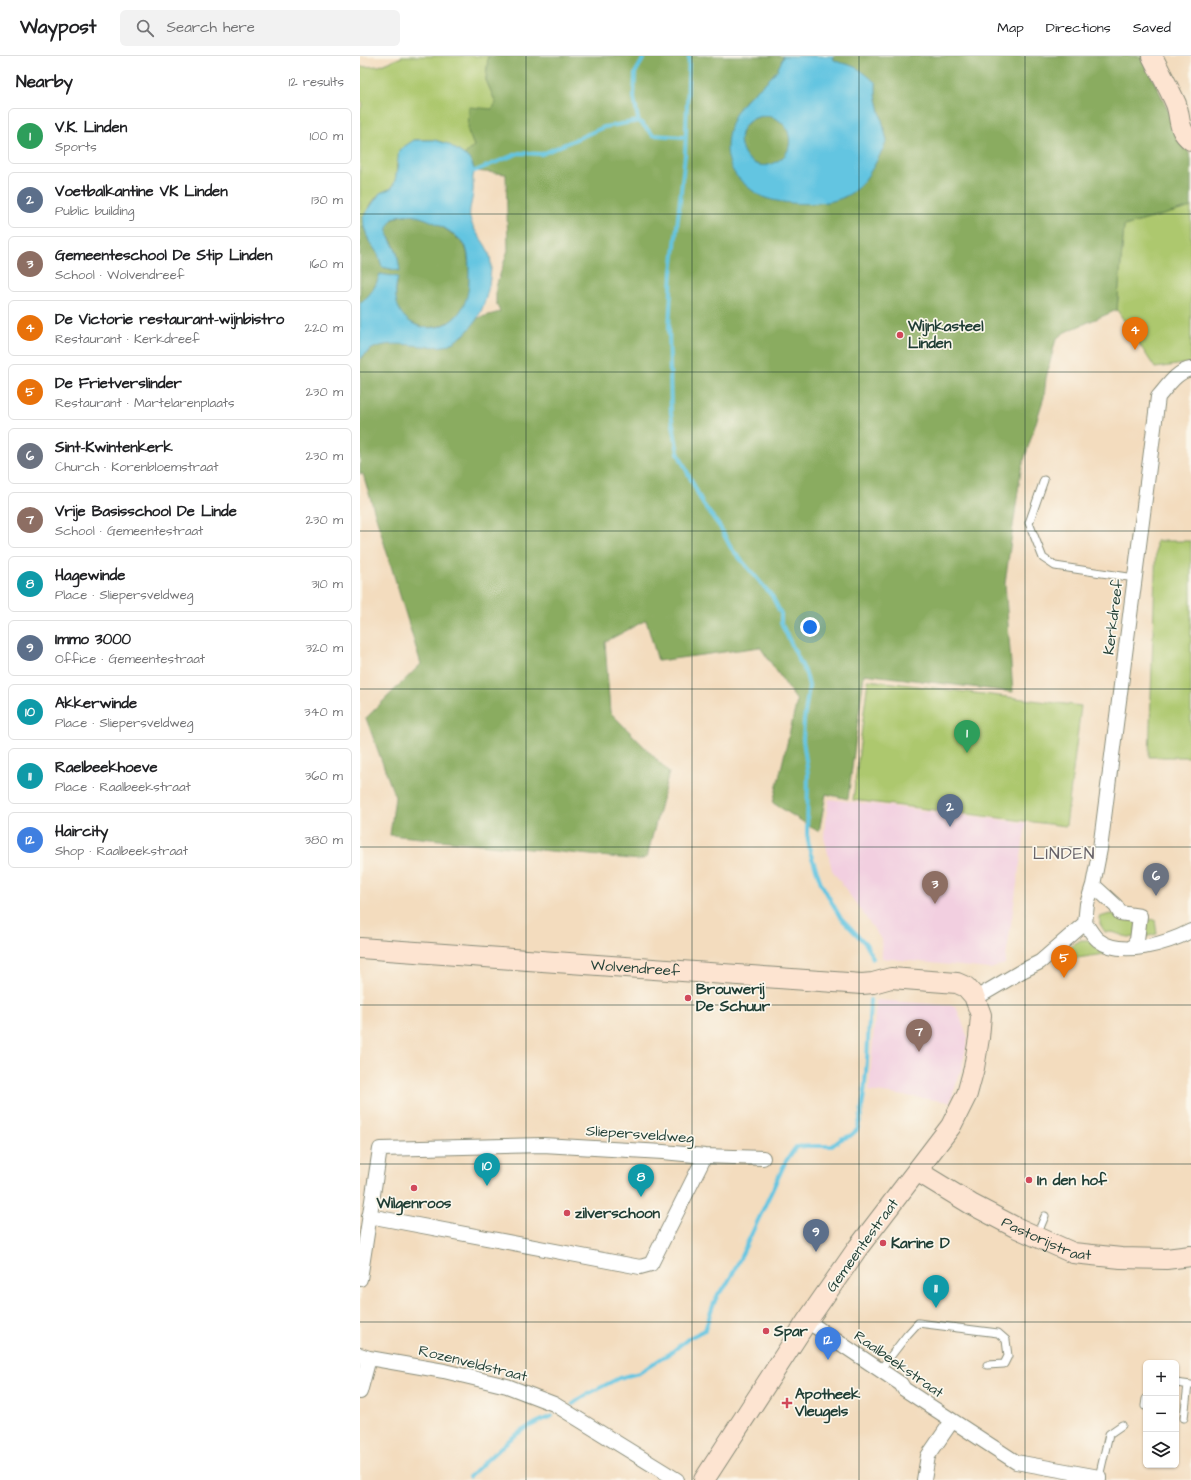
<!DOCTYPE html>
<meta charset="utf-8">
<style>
:root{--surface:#fff;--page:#f2f2f2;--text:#202124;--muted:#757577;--line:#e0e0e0;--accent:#d1495b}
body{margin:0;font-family:"Architects Daughter",sans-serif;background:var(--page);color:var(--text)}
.controls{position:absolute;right:12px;bottom:12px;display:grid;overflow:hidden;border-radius:6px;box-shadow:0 1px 3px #0004}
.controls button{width:36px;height:36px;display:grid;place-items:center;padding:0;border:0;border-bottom:1px solid var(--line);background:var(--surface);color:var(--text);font:20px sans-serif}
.you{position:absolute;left:450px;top:571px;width:14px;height:14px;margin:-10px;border:3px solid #fff;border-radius:50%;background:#1a73e8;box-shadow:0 0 0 6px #1a73e833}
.badge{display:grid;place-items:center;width:26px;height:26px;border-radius:50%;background:var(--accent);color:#fff;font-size:13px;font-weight:700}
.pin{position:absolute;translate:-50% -33px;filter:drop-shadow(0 1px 2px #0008)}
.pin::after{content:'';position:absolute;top:21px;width:14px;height:12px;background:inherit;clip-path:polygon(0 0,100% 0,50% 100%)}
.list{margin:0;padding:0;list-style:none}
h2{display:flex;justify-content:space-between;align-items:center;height:52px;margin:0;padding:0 16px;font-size:17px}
h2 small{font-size:13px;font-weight:400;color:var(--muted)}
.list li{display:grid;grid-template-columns:26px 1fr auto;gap:12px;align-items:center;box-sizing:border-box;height:56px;margin:0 8px 8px;padding:0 8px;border:1px solid var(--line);border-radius:6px}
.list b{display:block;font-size:15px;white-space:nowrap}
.list p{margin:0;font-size:13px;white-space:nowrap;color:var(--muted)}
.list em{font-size:13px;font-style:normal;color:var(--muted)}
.icon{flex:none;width:22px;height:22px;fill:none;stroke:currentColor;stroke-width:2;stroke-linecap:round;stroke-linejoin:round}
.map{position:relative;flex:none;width:831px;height:1424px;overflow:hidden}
header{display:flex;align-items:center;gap:24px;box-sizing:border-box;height:56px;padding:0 20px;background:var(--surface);border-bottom:1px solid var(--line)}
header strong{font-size:19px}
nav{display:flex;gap:22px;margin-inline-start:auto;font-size:14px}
.search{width:280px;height:36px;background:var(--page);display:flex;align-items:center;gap:10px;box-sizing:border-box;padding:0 14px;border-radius:6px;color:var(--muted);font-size:15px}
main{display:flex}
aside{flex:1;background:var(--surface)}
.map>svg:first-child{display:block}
.built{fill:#f2cfe0}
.green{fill:#adc86e;stroke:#668251}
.forest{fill:#8aac61;stroke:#54744a}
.water{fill:#63c5e1;stroke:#41818a;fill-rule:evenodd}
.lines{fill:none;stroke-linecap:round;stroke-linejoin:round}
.stream{stroke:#63c5e1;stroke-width:4}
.lane-casing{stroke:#898c79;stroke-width:9}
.street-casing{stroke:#898c79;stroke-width:16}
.secondary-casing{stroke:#898c79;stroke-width:22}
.lane{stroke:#fff;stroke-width:7}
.street{stroke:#fff;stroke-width:14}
.secondary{stroke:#fde4d1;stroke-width:20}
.grid{fill:none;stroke:#1f3d34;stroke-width:1;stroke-opacity:0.55}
.poi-dot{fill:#d1495b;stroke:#fbf7ec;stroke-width:1.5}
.labels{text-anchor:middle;stroke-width:3.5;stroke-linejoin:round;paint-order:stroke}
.poi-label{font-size:15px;font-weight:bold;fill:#1f3d34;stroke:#fbf7ec;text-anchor:start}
.street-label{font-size:15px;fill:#1f3d34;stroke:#fbf7ec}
.quarter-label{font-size:17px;letter-spacing:1px;fill:#676268;stroke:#fbf7ec}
</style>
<header>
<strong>Waypost</strong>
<div class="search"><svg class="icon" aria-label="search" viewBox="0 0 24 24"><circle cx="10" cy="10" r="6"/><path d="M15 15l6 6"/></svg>Search here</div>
<nav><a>Map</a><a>Directions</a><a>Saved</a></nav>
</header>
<main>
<aside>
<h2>Nearby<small>12 results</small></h2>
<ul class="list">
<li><span class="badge" style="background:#2e9e5b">1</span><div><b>V.K. Linden</b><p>Sports</p></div><em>100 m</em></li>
<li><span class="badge" style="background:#5c6f8a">2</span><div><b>Voetbalkantine VK Linden</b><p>Public building</p></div><em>130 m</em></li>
<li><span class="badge" style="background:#8d6e63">3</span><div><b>Gemeenteschool De Stip Linden</b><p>School · Wolvendreef</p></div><em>160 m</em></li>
<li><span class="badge" style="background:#e8710a">4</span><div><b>De Victorie restaurant-wijnbistro</b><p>Restaurant · Kerkdreef</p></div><em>220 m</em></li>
<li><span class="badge" style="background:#e8710a">5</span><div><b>De Frietverslinder</b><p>Restaurant · Martelarenplaats</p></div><em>230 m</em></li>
<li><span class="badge" style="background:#6b7280">6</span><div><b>Sint-Kwintenkerk</b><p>Church · Korenbloemstraat</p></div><em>230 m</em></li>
<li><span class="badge" style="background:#8d6e63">7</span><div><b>Vrije Basisschool De Linde</b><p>School · Gemeentestraat</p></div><em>230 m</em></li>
<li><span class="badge" style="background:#0f9aa8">8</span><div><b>Hagewinde</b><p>Place · Sliepersveldweg</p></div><em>310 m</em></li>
<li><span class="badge" style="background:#5c6f8a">9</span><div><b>Immo 3000</b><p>Office · Gemeentestraat</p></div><em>320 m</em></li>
<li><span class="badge" style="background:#0f9aa8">10</span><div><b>Akkerwinde</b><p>Place · Sliepersveldweg</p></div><em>340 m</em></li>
<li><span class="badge" style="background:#0f9aa8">11</span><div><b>Raelbeekhoeve</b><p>Place · Raalbeekstraat</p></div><em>360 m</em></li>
<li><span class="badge" style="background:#3f7fe0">12</span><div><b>Haircity</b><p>Shop · Raalbeekstraat</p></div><em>380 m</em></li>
</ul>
</aside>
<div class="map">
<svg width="831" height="1424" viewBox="0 0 831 1424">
<rect width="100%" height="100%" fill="#fbf7ec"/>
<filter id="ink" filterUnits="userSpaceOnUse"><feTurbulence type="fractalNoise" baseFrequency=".025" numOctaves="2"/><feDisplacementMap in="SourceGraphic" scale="8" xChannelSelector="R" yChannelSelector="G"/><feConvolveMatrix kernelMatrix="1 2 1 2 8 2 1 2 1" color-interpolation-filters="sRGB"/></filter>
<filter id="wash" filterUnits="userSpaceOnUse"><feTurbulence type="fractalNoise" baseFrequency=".012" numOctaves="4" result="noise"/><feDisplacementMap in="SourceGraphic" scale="16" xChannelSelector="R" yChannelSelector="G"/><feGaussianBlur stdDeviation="0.9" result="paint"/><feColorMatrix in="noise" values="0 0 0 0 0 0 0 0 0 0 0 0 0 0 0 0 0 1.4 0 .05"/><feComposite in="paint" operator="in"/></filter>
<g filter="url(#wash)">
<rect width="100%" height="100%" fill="#f3dcbe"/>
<path class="built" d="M 469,743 L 666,767 L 645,908 L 630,913 L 522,902 L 521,883 L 472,814 L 464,781 L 465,766 Z
M 516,944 L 596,950 L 608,982 L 602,1011 L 590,1046 L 509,1035 Z"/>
<path class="green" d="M 41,0 L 128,0 L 126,24 L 136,47 L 133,53 L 108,75 L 114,90 L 104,99 C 84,85 79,83 54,84 L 37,106 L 36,123 L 32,132 L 20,137 L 13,145 L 3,161 L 4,171 L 0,172 L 0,54 L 3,47 L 0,44 L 0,11 L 19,10 L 42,1 Z
M 831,151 L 831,307 L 795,312 L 757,254 L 764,170 Z
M 796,485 L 831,485 L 831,701 L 789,701 Z
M 508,624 L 721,650 L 706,770 L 493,744 Z
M 750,858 L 795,864 L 797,878 C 786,881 775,883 764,880 C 755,877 755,876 745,876 L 740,868 L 740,861 Z
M 721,884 L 728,884 L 752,897 L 696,905 L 714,888 Z"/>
<path class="forest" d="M 128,0 L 423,0 L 421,10 L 401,32 L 385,44 L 369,75 L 403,141 L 419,144 L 453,148 L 485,141 L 527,85 L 516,39 L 516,27 L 492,10 L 479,7 L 473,3 L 473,0 L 782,0 L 829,97 L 831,103 L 831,151 L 764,170 L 757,254 L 705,276 L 696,283 L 686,322 L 684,341 L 661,414 L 645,527 L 653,636 L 504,618 L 488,743 L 466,738 L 459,776 L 413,747 L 437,645 L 400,591 L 298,605 L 286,564 L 245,586 L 250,656 L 309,716 L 287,801 L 280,804 L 30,779 L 35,741 L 6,662 L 61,608 L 3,418 L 0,418 L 0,303 L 13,292 L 22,289 L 103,280 L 118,262 L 140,256 L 136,246 L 136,231 L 148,194 L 146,118 L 115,115 L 110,103 L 104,99 L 114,90 L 108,75 L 109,51 L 132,53 L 136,47 L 126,24 Z
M380 85a25 25 0 1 1 50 0a25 25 0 1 1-50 0Z
M 42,159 C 57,158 73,164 85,173 C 92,178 100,183 105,191 C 108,196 108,206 109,212 C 109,223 110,235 106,245 C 97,269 70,279 49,265 C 32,253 35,238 38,221 L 20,218 C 16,231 11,239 0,247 L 0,172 L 4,171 L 9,185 L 18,198 L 22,211 L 39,215 C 39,209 38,202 37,196 C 31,180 16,169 42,159 Z"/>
<path class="water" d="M 423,0 L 473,0 L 473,3 C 480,8 485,7 492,10 C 501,13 509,21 516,27 L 516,39 L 527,85 C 517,104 506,130 486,140 C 467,151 422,149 403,141 C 395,138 379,124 375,118 C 370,111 367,100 367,92 C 367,75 373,57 385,45 C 398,30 418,22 423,0 ZM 410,60 C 414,62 418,63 421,66 C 431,74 433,92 423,101 C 390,131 360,73 398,61 C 402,60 407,60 410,60 Z
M 54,84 L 74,84 L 88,88 L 110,103 L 115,115 C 111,122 114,128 113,135 C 113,144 108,154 110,162 C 115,182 132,188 131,212 C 129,241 120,270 95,285 C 91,287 88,290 84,290 C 61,293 36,283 14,292 C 9,294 4,299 0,303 L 0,247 C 11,239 16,230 20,218 L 38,221 C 20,284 112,294 109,219 C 109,210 109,199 106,191 C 97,174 35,140 28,172 C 26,182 34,188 37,197 C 38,203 39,209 40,215 L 22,211 L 18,198 L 9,185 L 4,171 L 3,161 L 20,137 L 32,132 C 38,120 37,107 39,94 Z"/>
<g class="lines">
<path class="stream" d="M 329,0 L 325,99 L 312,216 L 309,272 L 311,357 L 318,397 L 343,448 L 360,471 L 371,492 L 412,540 L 421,558 L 421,567 L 446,618 L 449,630 L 444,664 L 443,684 L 448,718 L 447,778 L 450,796 L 461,827 L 480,861 L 506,888 L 513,902
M 278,63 L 274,42 L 275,17 L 285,0
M 115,115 L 159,97 L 182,98 L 244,71 L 279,65 L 293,79 L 325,81
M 213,1348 L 224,1340 L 259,1322 L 279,1317 L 313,1295 L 329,1282 L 345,1274 L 352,1252 L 358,1238 L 365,1231 L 374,1215 L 426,1105 L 436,1091 L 446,1090 L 472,1090 L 481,1083 L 490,1080 L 497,1074 L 500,1064 L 504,1038 L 507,1004 L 510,944
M 109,1421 C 124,1407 139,1391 156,1379 C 167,1370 180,1365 192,1360"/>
</g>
</g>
<g filter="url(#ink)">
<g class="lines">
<defs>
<path id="lane" d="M 684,424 L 669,467 L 683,502 L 695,510 L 775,522
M 677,1179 L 685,1160
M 520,1314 L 547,1279 L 558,1267 L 638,1277 L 646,1284 L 648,1300 L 644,1308 L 627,1309
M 816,1327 L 831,1329
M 785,1350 L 786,1343
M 824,1362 L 828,1329
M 739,1421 L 749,1378 L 762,1369"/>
<path id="street" d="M 733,829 L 756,850 L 760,857 L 780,860 L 777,884 L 772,892
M 725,867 C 729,872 733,880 738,884 C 761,902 808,887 831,875
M 616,942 L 662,915 L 680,906 L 725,867 L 727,848 L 733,829 L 740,793 L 798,341 C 807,331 817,315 831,313
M 9,1160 L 280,1211 L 291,1208 L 345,1100
M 0,1223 L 20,1093 L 183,1089 L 303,1096 L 345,1100 L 403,1102
M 447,1265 L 541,1328 L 544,1333 L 656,1406 L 739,1421 L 739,1424
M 0,1299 L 9,1302 L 84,1315 L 147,1330 L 194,1348 L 317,1424
M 0,1336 L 9,1302
M 564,1424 L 568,1400 L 592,1365"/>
<g id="secondary">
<path d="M 792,0 C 800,16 809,32 816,48 C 821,62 817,74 831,84"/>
<path id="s1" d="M 0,892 L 502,928 L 513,927 L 531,922 L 597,927 L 606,931 L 614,940 L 621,959 L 619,982 L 614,1012 L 607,1038 L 591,1070 L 497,1193 L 447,1265 L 344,1424"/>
<path id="s2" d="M 557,1115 L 611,1148 L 655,1171 L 713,1197 L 761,1202 L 806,1203 L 831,1200"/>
</g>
</defs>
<use href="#lane" class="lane-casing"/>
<use href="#street" class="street-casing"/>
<use href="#secondary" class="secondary-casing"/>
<use href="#lane" class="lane"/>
<use href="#street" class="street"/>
<use href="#secondary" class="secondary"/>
</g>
</g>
<path class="grid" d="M 166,0 L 166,1424M 332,0 L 332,1424M 499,0 L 499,1424M 665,0 L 665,1424M 0,158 L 831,158M 0,316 L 831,316M 0,475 L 831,475M 0,633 L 831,633M 0,791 L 831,791M 0,949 L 831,949M 0,1108 L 831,1108M 0,1266 L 831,1266"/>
<g class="poi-dot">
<circle cx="540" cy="279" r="4"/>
<circle cx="328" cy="942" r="4"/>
<circle cx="669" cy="1124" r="4"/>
<circle cx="54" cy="1132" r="4"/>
<circle cx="207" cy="1157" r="4"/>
<circle cx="523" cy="1187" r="4"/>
<circle cx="406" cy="1275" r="4"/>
<path d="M425 1341h4v4h4v4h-4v4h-4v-4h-4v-4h4z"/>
</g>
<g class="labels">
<g class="poi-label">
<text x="548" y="275">Wijnkasteel<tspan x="548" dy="17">Linden</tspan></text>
<text x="336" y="938">Brouwerij<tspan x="336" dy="17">De Schuur</tspan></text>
<text x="677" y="1129">In den hof</text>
<text x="54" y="1152" text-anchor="middle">Wilgenroos</text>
<text x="215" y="1162">zilverschoon</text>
<text x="531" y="1192">Karine D</text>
<text x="414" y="1280">Spar</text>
<text x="435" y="1343">Apotheek<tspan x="435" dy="17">Vleugels</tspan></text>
</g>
<g class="street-label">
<text transform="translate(753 561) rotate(-83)" y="5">Kerkdreef</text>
<text dy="5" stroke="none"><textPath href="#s1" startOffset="276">Wolvendreef</textPath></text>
<text transform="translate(280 1078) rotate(4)" y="5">Sliepersveldweg</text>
<text dy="5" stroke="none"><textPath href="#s2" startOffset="147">Pastorijstraat</textPath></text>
<text transform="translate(502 1189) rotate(-54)" y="5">Gemeentestraat</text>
<text transform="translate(113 1307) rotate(14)" y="5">Rozenveldstraat</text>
<text transform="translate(539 1308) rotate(35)" y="5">Raalbeekstraat</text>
</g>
<g class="quarter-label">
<text x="704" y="803">LINDEN</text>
</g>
</g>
</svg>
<div class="controls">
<button>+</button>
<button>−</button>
<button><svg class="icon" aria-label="layers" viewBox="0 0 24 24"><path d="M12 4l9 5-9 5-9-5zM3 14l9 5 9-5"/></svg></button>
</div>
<div class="you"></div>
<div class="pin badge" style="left:607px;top:697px;background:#2e9e5b">1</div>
<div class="pin badge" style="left:590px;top:771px;background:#5c6f8a">2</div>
<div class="pin badge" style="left:575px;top:848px;background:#8d6e63">3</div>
<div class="pin badge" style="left:775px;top:294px;background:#e8710a">4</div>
<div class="pin badge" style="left:704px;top:922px;background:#e8710a">5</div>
<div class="pin badge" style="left:796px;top:840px;background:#6b7280">6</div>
<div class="pin badge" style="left:559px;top:996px;background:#8d6e63">7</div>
<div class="pin badge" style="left:281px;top:1141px;background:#0f9aa8">8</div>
<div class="pin badge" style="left:456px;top:1196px;background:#5c6f8a">9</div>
<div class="pin badge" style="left:127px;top:1130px;background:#0f9aa8">10</div>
<div class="pin badge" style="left:576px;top:1252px;background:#0f9aa8">11</div>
<div class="pin badge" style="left:468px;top:1304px;background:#3f7fe0">12</div>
</div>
</main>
